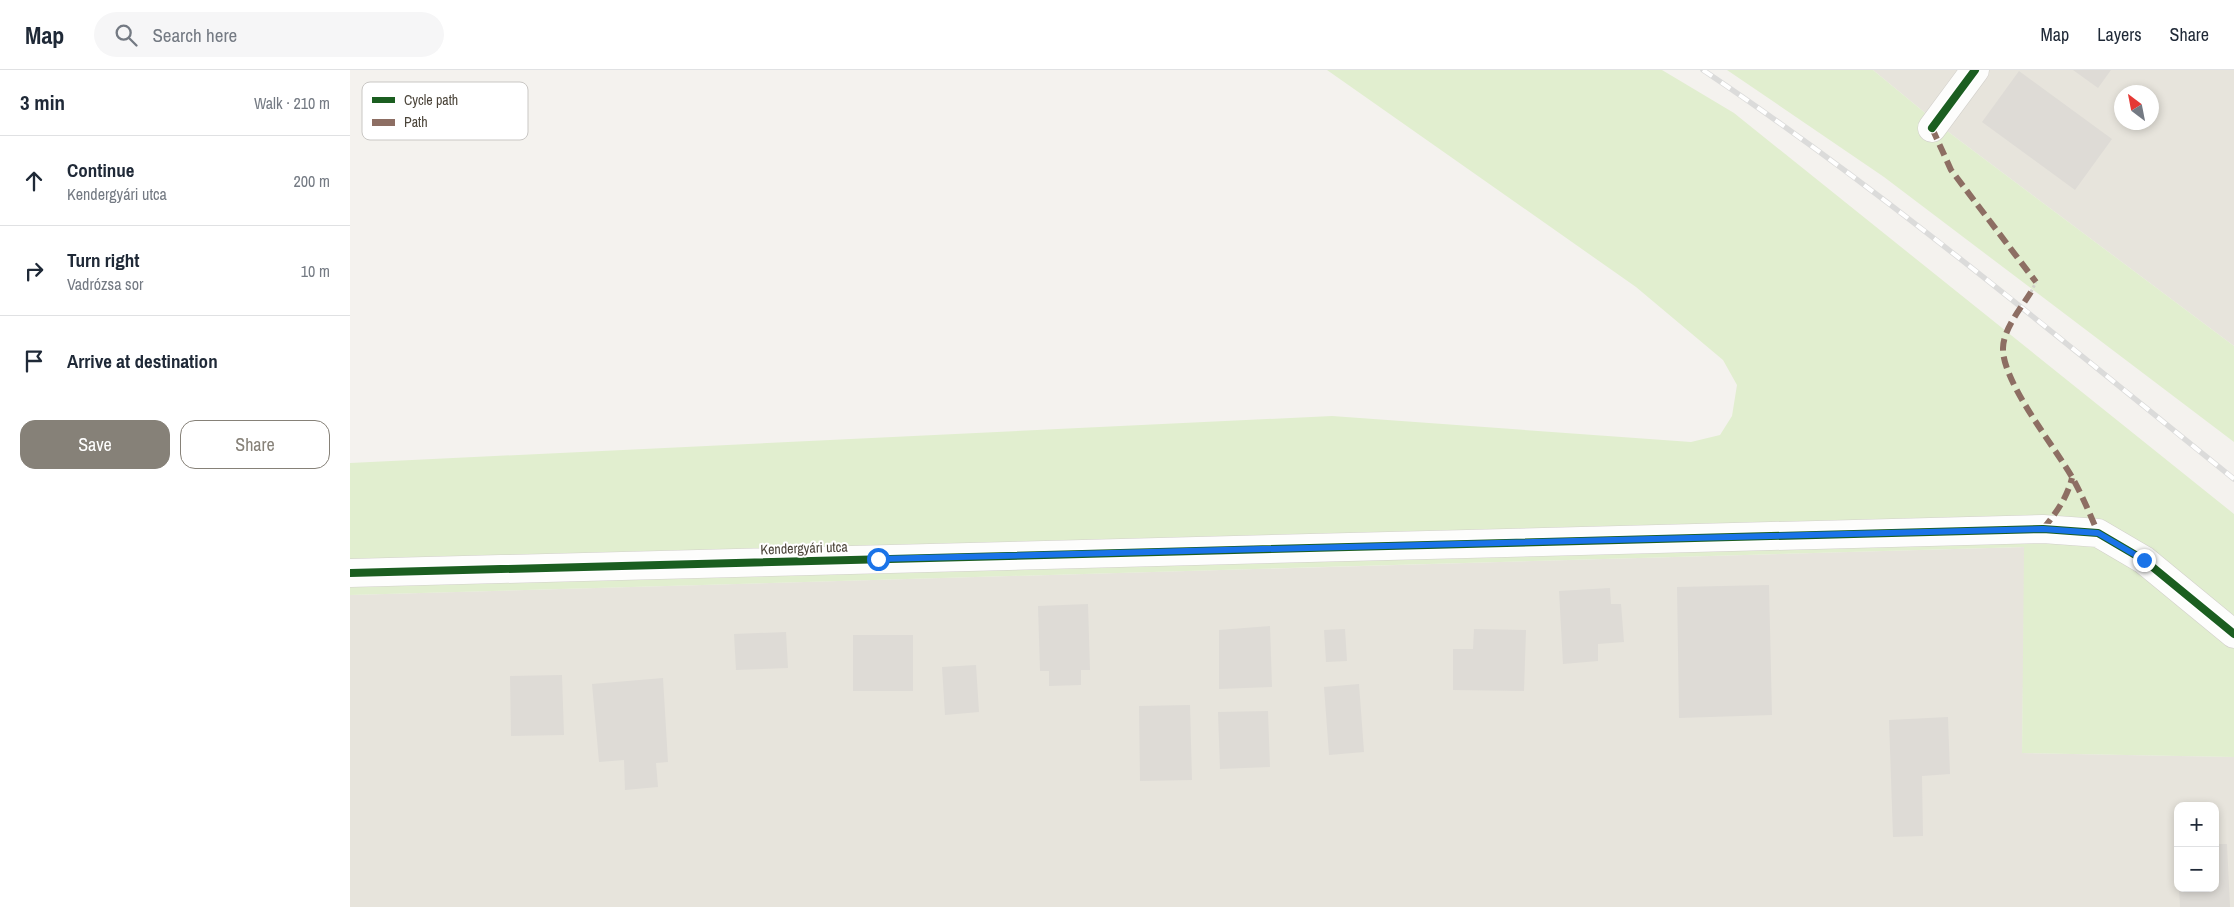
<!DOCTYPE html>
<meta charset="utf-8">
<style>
:root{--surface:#fff;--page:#f6f6f7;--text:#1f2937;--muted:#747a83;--line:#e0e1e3;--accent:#868178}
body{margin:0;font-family:"Archivo Narrow",sans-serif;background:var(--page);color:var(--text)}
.controls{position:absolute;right:15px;bottom:15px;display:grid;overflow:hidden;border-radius:10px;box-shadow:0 2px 8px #0003}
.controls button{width:45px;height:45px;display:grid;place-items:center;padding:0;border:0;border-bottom:1px solid var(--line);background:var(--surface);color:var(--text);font:25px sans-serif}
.compass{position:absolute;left:1764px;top:15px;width:45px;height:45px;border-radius:50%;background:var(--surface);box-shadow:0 2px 8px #0003;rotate:328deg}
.stop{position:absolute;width:15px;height:15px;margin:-11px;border:4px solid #1a73e8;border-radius:50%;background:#fff}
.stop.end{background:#1a73e8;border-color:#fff;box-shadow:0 1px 5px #0008}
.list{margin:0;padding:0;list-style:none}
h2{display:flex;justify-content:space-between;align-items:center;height:65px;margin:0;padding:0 20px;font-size:21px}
h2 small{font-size:16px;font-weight:400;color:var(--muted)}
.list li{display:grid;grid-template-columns:32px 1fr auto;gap:15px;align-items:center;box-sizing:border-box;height:90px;padding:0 20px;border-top:1px solid var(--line)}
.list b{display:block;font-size:19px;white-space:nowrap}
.list p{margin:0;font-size:16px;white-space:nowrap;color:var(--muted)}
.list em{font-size:16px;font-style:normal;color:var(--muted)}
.actions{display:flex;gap:10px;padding:15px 20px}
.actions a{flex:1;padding:11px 0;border:1px solid var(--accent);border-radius:15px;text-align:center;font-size:18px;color:var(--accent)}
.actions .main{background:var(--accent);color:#fff}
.icon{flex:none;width:28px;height:28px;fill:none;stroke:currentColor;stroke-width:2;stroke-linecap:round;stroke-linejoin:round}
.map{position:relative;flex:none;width:1884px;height:837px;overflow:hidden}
header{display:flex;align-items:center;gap:30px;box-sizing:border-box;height:70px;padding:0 25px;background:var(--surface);border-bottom:1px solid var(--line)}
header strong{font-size:24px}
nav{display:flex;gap:28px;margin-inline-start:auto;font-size:18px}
.search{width:350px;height:45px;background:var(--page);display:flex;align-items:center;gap:12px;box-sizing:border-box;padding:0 18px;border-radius:28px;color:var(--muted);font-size:19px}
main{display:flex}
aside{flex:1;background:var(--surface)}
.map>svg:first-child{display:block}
.residential{fill:#e7e4dc;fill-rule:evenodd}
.green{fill:#e1eecf}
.building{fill:#dedbd6}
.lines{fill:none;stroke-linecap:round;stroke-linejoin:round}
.minor-casing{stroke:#d2d0cb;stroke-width:29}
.path{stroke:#d3d2cc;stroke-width:3;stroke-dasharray:2.5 2.5;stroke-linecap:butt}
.minor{stroke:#fdfdfc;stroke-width:28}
.rail-casing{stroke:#dbdbda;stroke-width:5.5}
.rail{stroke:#fff;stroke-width:4;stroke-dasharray:11;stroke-linecap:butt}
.quiet{stroke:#8d6e63;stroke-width:6;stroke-dasharray:12 6;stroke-linecap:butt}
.cycleway-casing{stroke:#fff;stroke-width:11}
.cycleway{stroke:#1b5e20;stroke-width:8}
.route{stroke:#1a73e8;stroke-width:6}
.labels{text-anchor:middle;stroke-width:4;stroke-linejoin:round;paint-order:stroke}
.street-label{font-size:14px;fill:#4b4439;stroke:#fff}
.key{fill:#fff;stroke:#c9c7c4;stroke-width:1}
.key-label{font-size:14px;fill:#4b4439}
</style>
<header>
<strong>Map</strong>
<div class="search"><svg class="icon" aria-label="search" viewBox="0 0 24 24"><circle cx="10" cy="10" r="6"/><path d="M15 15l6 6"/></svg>Search here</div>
<nav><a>Map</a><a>Layers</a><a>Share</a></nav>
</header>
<main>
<aside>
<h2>3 min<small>Walk · 210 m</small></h2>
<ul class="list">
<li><svg class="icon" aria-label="ahead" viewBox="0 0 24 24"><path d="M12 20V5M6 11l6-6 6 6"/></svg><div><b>Continue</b><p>Kendergyári utca</p></div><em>200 m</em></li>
<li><svg class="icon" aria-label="right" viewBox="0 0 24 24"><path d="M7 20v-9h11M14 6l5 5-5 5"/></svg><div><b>Turn right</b><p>Vadrózsa sor</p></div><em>10 m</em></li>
<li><svg class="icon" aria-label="arrive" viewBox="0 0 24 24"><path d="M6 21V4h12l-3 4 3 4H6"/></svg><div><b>Arrive at destination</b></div></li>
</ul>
<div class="actions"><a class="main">Save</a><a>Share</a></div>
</aside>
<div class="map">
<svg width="1884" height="837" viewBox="0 0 1884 837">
<rect width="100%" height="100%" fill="#f4f2ee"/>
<path class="residential" d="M 1523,0 L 1884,0 L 1884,276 L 1597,61 ZM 1772,22 L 1802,22 L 1802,52 L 1772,52 Z
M 1675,477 L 1672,683 L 1884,687 L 1884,837 L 0,837 L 0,525 ZM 1828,736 L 1865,736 L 1865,818 L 1828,818 Z"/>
<path class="green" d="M 977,0 L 1312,0 L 1384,43 L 1884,444 L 1884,687 L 1672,683 L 1674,477 L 0,525 L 0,393 L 982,346 L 1341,372 L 1370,365 L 1382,346 L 1387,315 L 1373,290 L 1286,217 Z
M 1377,0 L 1523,0 L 1597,61 L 1884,276 L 1884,372 L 1534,107 Z"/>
<path class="building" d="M 1723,0 L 1761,0 L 1748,18 Z
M 1669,1 L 1762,69 L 1725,120 L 1632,52 Z
M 1419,515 L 1422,645 L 1329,648 L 1327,517 Z
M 1260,518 L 1261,534 L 1271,534 L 1274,572 L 1248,574 L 1248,591 L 1213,594 L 1209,521 Z
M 738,534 L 740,600 L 731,600 L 731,615 L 699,616 L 699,601 L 690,601 L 688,536 Z
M 920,556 L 922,617 L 869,619 L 869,560 Z
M 995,559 L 997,591 L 976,592 L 974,560 Z
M 1124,559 L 1176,560 L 1174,621 L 1103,620 L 1103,579 L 1123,579 Z
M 436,562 L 438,598 L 386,600 L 384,564 Z
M 503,565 L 563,565 L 563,621 L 503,621 Z
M 626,595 L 629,642 L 595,645 L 592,597 Z
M 212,605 L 214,665 L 161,666 L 160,606 Z
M 313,608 L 318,692 L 306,693 L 308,717 L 275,720 L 274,690 L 249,692 L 242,614 Z
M 1009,614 L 1014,682 L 979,685 L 974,617 Z
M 840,635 L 842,710 L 790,711 L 789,636 Z
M 918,641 L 920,697 L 870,699 L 868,642 Z
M 1598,647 L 1600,704 L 1572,706 L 1573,766 L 1543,767 L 1539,650 Z
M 1865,774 L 1877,774 L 1880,837 L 1830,837 L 1829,818 L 1865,818 Z"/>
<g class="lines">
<defs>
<path id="minor" d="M 1582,58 L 1625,0
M 0,503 L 1693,459 L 1748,463 L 1794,490 L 1884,564"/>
</defs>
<use href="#minor" class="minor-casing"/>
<path class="path" d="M 1681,222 L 1686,212"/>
<use href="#minor" class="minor"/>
<defs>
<path id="rail" d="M 1353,0 C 1539,125 1710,269 1884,409"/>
</defs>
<use href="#rail" class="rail-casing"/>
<use href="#rail" class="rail"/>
<path class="quiet" d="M 1582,58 L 1601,100 L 1686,212
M 1681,222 C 1671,238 1652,261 1653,280 C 1654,314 1704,376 1722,407 C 1732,425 1740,444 1748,463
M 1693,459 C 1706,443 1717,428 1722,408"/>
<defs>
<path id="cycleway" d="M 1582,58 L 1625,0
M 0,503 L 1693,459 L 1748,463 L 1794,490 L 1884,564"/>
</defs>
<use href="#cycleway" class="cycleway-casing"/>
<use href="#cycleway" class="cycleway"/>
</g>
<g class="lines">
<path class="route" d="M 528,489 L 1693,459 L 1748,463 L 1794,490"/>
</g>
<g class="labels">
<g class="street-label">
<text transform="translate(454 478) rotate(-2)" y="5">Kendergyári utca</text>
</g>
</g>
<rect x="12" y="12" width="166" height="58" rx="8" class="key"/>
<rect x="22" y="27" width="23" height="6" fill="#1b5e20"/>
<rect x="22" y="49" width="23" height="7" fill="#8d6e63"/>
<g class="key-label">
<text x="54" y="35">Cycle path</text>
<text x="54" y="57">Path</text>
</g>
</svg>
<div class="controls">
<button>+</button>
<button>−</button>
</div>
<svg class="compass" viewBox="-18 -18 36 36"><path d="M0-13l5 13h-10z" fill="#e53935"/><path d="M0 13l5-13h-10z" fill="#747a83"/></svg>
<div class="stop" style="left:528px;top:489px"></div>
<div class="stop end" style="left:1794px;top:490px"></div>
</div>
</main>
